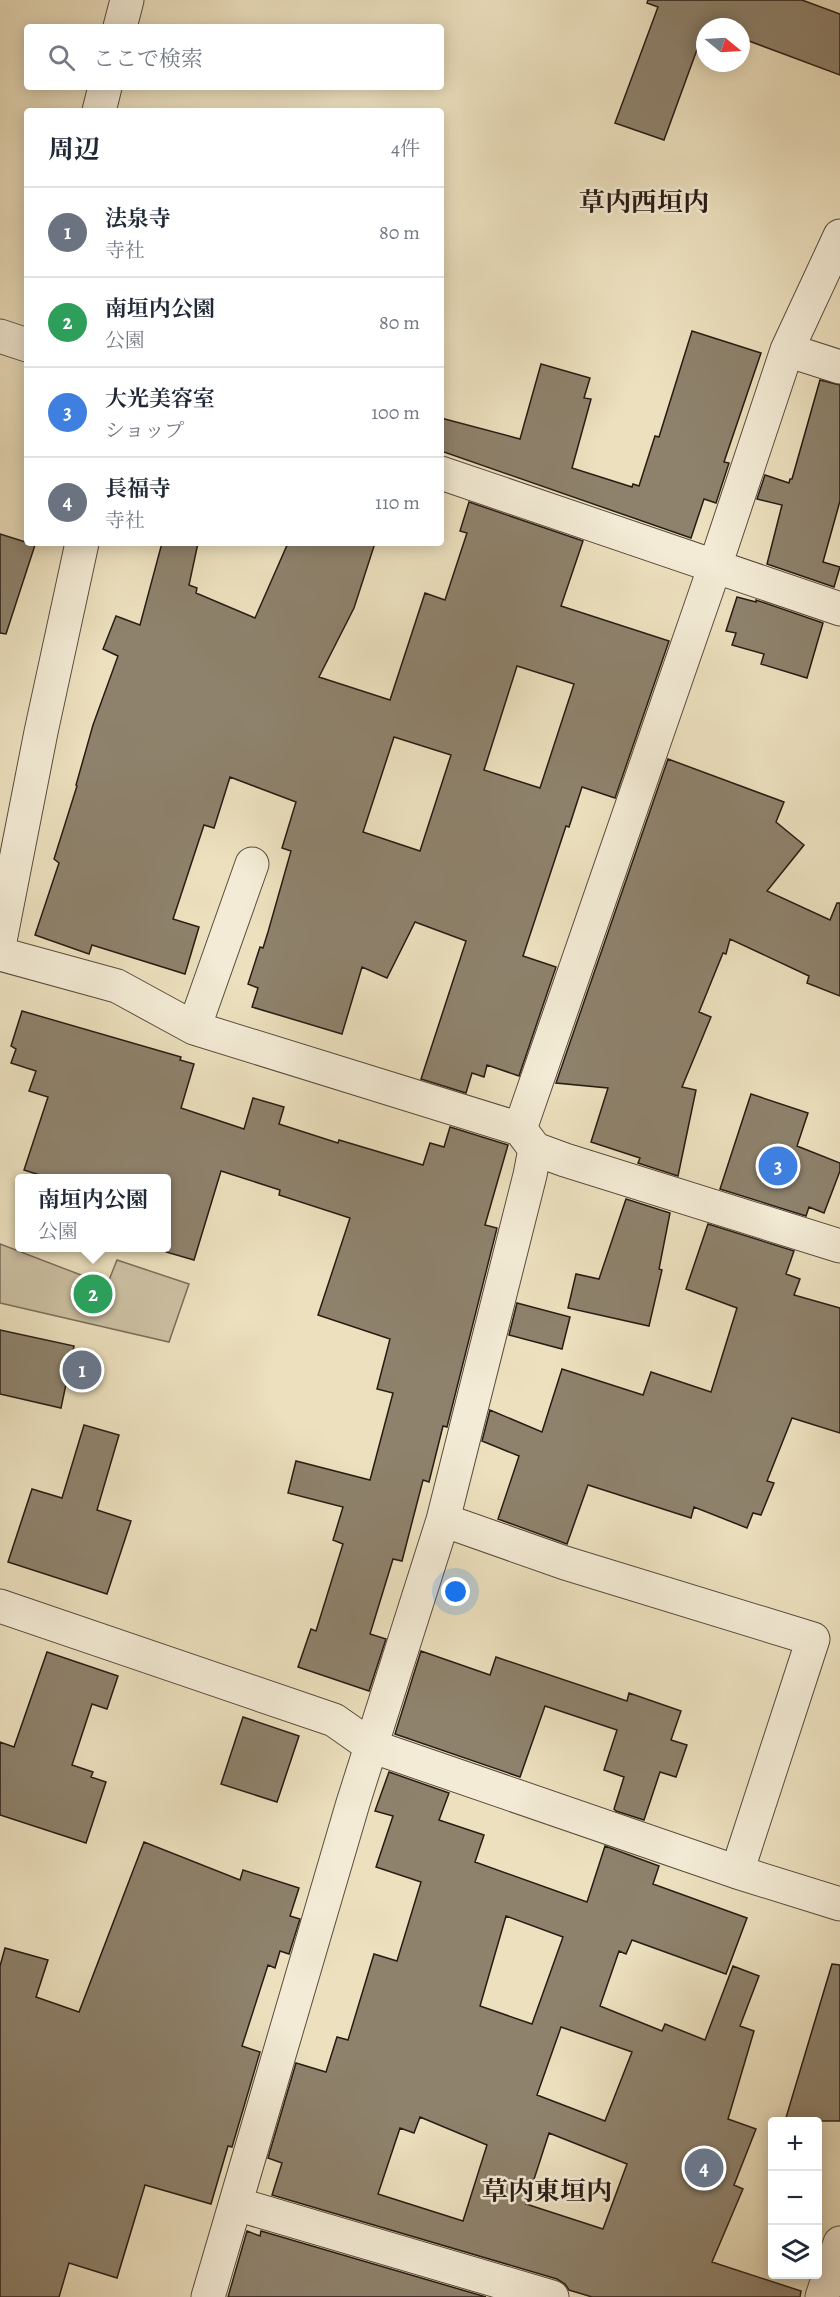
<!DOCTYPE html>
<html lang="ja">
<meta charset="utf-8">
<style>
:root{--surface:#fff;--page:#f2f2f3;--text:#1f2937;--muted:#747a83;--line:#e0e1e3;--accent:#db2777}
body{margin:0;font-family:Alegreya,"Noto Serif JP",serif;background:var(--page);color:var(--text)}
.controls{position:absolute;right:18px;bottom:18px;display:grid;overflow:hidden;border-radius:6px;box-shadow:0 3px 15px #0003}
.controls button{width:54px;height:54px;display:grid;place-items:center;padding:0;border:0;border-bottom:2px solid var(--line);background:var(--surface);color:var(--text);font:30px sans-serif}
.compass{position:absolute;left:696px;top:18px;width:54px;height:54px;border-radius:50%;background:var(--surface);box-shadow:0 3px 15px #0003;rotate:108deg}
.you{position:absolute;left:456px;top:1592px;width:21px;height:21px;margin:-15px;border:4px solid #fff;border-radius:50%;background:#1a73e8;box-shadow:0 0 0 9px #1a73e833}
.badge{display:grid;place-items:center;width:39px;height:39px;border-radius:50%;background:var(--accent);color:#fff;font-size:20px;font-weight:700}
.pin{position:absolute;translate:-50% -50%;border:3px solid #fff;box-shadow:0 2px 6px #0006}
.popup{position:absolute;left:15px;top:1174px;width:156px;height:78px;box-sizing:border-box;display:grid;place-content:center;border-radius:6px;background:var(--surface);filter:drop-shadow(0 2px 4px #0005);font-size:20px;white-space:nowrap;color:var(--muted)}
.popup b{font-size:22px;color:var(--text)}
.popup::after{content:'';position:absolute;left:50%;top:100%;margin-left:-12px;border:12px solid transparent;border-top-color:var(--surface)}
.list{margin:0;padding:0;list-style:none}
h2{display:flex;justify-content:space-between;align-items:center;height:78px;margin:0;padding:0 24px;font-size:26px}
h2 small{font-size:20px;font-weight:400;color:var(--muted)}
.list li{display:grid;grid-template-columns:39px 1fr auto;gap:18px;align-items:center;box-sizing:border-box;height:90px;padding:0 24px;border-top:2px solid var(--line)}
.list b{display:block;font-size:22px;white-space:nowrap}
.list p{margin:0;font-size:20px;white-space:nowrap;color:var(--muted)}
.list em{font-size:20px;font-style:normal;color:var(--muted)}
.icon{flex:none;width:33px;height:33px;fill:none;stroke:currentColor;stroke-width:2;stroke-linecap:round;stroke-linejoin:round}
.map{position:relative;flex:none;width:840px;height:2297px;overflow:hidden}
.search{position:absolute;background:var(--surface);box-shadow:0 3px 15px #0003;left:24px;top:24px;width:420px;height:66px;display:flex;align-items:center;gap:15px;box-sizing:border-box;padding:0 21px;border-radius:6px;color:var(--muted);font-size:22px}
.panel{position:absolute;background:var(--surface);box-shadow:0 3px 15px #0003;left:24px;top:108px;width:420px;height:438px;border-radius:6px}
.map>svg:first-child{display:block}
.green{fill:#cbbfa1;stroke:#7a6e5a;stroke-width:1.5}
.building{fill:#8e826c;stroke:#281c14;stroke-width:1.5;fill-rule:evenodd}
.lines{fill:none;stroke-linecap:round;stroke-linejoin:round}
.street-casing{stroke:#594d3e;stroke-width:35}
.street{stroke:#f3ebd5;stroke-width:33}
.labels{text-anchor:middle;stroke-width:5;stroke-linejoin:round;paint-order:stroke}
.neighbourhood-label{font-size:26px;font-weight:bold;fill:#281c14;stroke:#f3ebd5}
</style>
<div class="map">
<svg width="840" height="2297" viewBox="0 0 840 2297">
<rect width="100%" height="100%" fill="#ece0be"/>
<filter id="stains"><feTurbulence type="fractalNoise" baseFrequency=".00333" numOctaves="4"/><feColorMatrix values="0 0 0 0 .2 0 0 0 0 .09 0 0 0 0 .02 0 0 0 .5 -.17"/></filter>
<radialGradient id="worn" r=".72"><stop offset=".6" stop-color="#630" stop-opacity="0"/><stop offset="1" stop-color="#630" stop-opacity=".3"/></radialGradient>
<path class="green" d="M 0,1244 L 107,1285 L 117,1260 L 189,1284 L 169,1342 L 0,1303 Z"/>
<path class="building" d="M 648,0 L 802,0 L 840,14 L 840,75 L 741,38 L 741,27 L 711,27 L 706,25 L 664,140 L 615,123 L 658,7 L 647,3 Z
M 692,331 L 761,353 L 724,462 L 729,463 L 716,503 L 704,499 L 691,538 L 441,451 L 441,418 L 520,439 L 541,364 L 590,378 L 584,398 L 591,399 L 572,468 L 632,487 L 633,484 L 639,486 L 655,436 L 659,437 Z
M 820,380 L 840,385 L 840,501 L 823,562 L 840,567 L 834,587 L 767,564 L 782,505 L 757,499 L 765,475 L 789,483 L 790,479 L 792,479 Z
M 469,502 L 583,541 L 561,606 L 669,641 L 615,798 L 582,787 L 569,827 L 566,826 L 523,956 L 556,967 L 519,1076 L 487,1065 L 484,1077 L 472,1073 L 466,1093 L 421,1079 L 466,941 L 415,922 L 387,978 L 362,967 L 342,1034 L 252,1007 L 258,988 L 248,984 L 260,947 L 263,948 L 268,932 L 291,851 L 282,848 L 296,802 L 230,777 L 214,828 L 204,825 L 173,919 L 199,927 L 185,974 L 92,945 L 89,954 L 35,935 L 59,863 L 54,859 L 77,786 L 76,785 L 93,725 L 118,656 L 103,649 L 116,616 L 140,625 L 162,543 L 198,543 L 189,585 L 197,588 L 196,593 L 255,618 L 288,543 L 375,543 L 354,608 L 319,677 L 390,700 L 425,593 L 445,600 L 467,533 L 460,531 ZM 517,666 L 574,684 L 540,788 L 484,770 ZM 394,737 L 451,755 L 420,851 L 363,832 Z
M 0,534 L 35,545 L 6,634 L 0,633 Z
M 737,597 L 756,602 L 756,600 L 823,623 L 807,678 L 761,664 L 764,654 L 732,645 L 736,633 L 726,631 Z
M 668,759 L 784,802 L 776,822 L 804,845 L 767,891 L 830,920 L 837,903 L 840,903 L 840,996 L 807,983 L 809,976 L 730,939 L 726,954 L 723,953 L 699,1012 L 711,1017 L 682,1087 L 696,1090 L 678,1176 L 638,1163 L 640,1158 L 591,1142 L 608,1088 L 556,1083 Z
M 22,1011 L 181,1057 L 180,1060 L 194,1064 L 181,1108 L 244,1129 L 253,1098 L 284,1107 L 279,1124 L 338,1143 L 339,1140 L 423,1165 L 430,1143 L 444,1147 L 450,1127 L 508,1145 L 485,1225 L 497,1228 L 447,1427 L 443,1426 L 429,1482 L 423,1480 L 402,1561 L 393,1559 L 370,1634 L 386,1639 L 369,1691 L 298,1667 L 311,1629 L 316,1631 L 343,1544 L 333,1540 L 343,1507 L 288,1493 L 296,1461 L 370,1480 L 393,1393 L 377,1389 L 390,1339 L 318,1315 L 350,1218 L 279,1195 L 280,1190 L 221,1171 L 194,1260 L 166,1252 L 166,1179 L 52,1179 L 24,1170 L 48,1097 L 29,1091 L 36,1071 L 11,1063 L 16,1049 L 11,1046 Z
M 751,1094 L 808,1113 L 797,1146 L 840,1163 L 840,1171 L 824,1213 L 809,1207 L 806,1216 L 720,1189 Z
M 626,1199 L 670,1213 L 659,1269 L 662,1270 L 649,1326 L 568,1308 L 576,1274 L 599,1279 Z
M 708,1224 L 794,1251 L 786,1274 L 800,1279 L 794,1295 L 840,1308 L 840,1433 L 792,1418 L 767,1481 L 774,1483 L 761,1515 L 753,1513 L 747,1528 L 694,1507 L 691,1518 L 588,1485 L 567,1544 L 498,1519 L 519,1456 L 482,1441 L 490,1410 L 542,1432 L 562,1369 L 643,1395 L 651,1372 L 711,1392 L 737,1308 L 686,1289 Z
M 517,1303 L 570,1317 L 562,1349 L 509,1335 Z
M 0,1330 L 74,1346 L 61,1408 L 0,1394 Z
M 84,1425 L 119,1435 L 97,1510 L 131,1521 L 107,1594 L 8,1562 L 32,1489 L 62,1498 Z
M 421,1651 L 490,1675 L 496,1657 L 627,1701 L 629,1693 L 681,1711 L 671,1740 L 687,1745 L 676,1777 L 660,1772 L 644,1820 L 616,1811 L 614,1809 L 624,1777 L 604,1770 L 617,1730 L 545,1706 L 520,1777 L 395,1734 Z
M 47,1652 L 118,1676 L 107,1709 L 92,1704 L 72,1765 L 93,1772 L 91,1777 L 106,1782 L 86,1843 L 0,1815 L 0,1742 L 14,1747 Z
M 243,1717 L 299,1736 L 277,1802 L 221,1784 Z
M 389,1772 L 449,1793 L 439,1820 L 484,1835 L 475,1862 L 587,1902 L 605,1846 L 659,1866 L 653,1884 L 747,1918 L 726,1974 L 632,1940 L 626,1954 L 619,1951 L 600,2006 L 662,2031 L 665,2024 L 705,2040 L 733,1966 L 759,1976 L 740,2026 L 754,2031 L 728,2119 L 756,2129 L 734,2185 L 743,2189 L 712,2262 L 801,2291 L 800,2297 L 592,2297 L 569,2290 L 565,2284 L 557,2279 L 272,2195 L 282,2163 L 268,2158 L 296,2063 L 326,2072 L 337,2037 L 348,2040 L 374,1954 L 397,1961 L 421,1882 L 376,1867 L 393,1816 L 375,1811 ZM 506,1916 L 563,1937 L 532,2024 L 480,2006 ZM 561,2027 L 632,2052 L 605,2121 L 537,2095 ZM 420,2117 L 487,2145 L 463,2221 L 378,2194 L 400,2128 L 414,2133 ZM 549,2133 L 627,2164 L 603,2229 L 526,2204 Z
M 144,1842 L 240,1880 L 243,1870 L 299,1888 L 290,1916 L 300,1919 L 289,1954 L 280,1951 L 275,1968 L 268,1965 L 242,2046 L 260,2052 L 232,2147 L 228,2146 L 211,2204 L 145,2185 L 117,2278 L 69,2263 L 59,2297 L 0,2297 L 0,1966 L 5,1948 L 48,1960 L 36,1997 L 79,2012 Z
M 832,1964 L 840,1965 L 840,2121 L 785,2121 Z
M 247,2231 L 260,2236 L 261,2231 L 486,2297 L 228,2297 Z"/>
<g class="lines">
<defs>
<path id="street" d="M 120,27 L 127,0
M 99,111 L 105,87
M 0,336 L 27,345
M 787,350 L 840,367
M 441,473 L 840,609
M 0,941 L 41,732 L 82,543
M 0,954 L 117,986 L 194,1028 L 520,1129 L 535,1149 L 565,1160 L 840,1246
M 194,1028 L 252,864
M 520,1129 L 715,566 L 787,350 L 840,236
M 443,1520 L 565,1563 L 813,1639 L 737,1872
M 0,1606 L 334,1720 L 371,1746 L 737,1872 L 840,1904
M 236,2204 L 552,2297
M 208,2297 L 353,1803 L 443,1520 L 530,1175 L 535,1149
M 822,2297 L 840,2243"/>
</defs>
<use href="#street" class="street-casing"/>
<use href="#street" class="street"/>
</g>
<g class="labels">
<g class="neighbourhood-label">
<text x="644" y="211">草内西垣内</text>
<text x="547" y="2200">草内東垣内</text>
</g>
</g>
<rect width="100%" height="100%" filter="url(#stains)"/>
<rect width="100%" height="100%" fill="url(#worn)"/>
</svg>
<div class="controls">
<button>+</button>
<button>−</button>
<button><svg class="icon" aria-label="layers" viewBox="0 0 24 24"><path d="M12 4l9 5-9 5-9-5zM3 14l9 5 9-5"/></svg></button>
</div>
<svg class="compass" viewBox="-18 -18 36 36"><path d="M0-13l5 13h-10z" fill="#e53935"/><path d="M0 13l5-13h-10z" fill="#747a83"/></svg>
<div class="you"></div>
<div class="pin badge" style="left:82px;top:1370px;background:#6b7280">1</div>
<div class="pin badge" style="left:93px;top:1294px;background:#2e9e5b">2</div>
<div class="popup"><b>南垣内公園</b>公園</div>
<div class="pin badge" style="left:778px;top:1166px;background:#3f7fe0">3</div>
<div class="pin badge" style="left:704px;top:2168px;background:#6b7280">4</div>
<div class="search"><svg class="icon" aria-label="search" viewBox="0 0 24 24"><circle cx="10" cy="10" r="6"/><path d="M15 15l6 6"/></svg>ここで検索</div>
<section class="panel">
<h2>周辺<small>4件</small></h2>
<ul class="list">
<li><span class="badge" style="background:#6b7280">1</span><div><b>法泉寺</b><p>寺社</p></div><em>80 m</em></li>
<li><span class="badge" style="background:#2e9e5b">2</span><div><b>南垣内公園</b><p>公園</p></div><em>80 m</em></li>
<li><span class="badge" style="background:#3f7fe0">3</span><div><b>大光美容室</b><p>ショップ</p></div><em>100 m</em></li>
<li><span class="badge" style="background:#6b7280">4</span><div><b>長福寺</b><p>寺社</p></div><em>110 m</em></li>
</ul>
</section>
</div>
